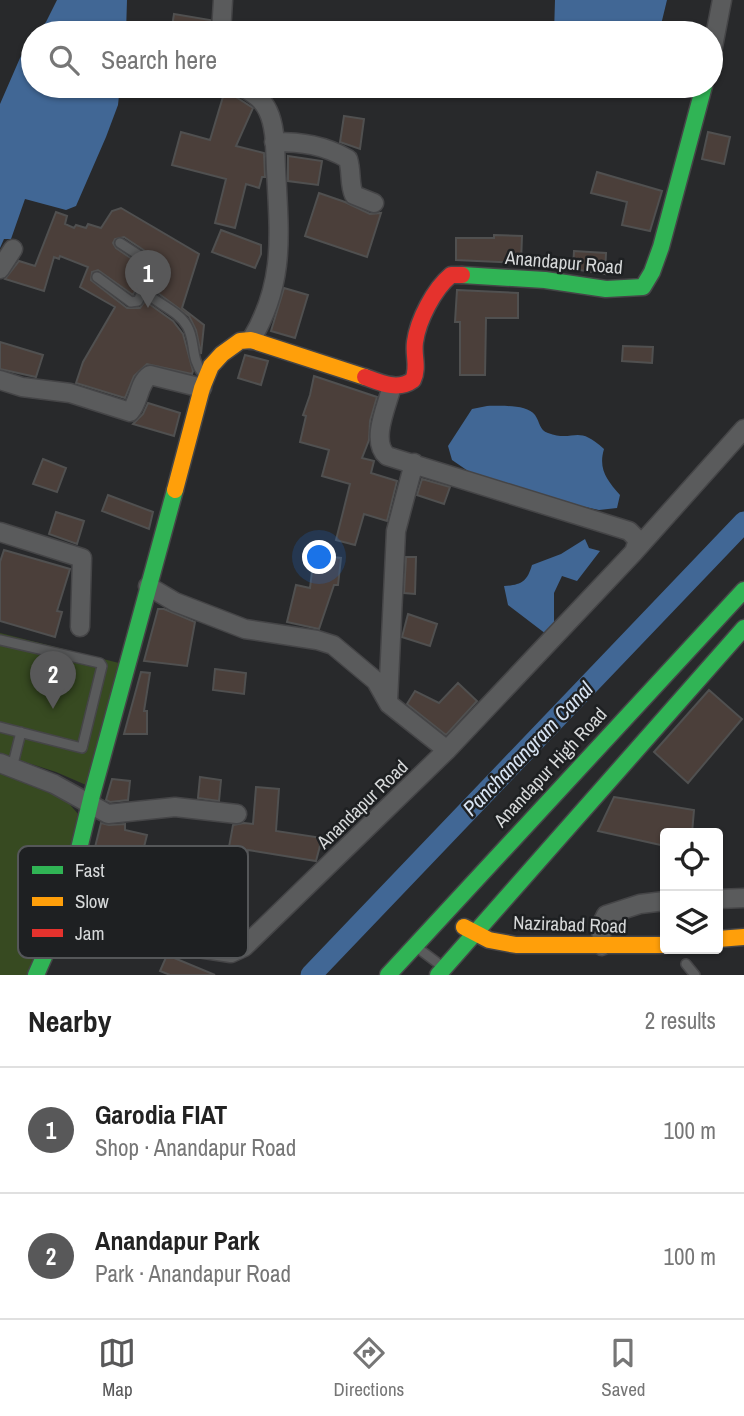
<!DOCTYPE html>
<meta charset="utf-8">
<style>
:root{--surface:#fff;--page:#f2f2f2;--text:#222;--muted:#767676;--line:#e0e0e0;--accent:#585859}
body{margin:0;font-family:"Archivo Narrow",sans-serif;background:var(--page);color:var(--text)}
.controls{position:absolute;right:21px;bottom:21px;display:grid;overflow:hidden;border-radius:7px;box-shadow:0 2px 5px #0004}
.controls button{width:63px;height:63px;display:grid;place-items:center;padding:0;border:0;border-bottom:2px solid var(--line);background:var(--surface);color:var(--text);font:35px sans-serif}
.you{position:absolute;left:320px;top:558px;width:24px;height:24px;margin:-18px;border:5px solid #fff;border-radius:50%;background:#1a73e8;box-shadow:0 0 0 10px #1a73e833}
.badge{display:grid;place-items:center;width:46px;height:46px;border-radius:50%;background:var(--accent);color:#fff;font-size:23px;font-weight:700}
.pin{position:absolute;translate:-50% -58px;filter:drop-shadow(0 2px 4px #0008)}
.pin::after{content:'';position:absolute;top:37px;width:24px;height:21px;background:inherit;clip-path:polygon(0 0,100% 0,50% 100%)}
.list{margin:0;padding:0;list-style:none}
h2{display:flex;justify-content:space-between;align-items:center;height:91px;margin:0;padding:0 28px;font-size:30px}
h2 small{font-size:23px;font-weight:400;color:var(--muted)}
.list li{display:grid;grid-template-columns:46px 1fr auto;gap:21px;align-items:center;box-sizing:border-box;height:126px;padding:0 28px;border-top:2px solid var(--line)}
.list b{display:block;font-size:26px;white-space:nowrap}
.list p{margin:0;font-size:23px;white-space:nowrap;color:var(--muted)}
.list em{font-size:23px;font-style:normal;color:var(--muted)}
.icon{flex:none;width:38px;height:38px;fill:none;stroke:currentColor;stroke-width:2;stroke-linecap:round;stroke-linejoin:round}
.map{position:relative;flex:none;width:744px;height:975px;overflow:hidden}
.search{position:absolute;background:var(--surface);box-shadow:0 2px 5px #0004;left:21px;right:21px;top:21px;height:77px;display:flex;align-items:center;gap:18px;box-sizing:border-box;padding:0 24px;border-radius:38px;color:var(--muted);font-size:26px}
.sheet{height:343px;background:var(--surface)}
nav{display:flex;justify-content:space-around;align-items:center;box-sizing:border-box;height:98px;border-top:2px solid var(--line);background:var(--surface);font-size:19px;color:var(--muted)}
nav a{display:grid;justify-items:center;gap:4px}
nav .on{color:var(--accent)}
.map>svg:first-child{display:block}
.green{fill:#374a21}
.water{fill:#416795}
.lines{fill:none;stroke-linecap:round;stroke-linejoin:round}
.canal{stroke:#416795;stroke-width:21}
.building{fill:#4b3f3a;stroke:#505050;stroke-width:2}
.lane-casing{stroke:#454547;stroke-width:12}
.street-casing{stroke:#454547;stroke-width:21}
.fast-casing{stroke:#454547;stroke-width:19}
.slow-casing{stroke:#454547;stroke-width:19}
.jam-casing{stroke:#454547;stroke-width:19}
.lane{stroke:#5a5b5c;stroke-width:9}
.street{stroke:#5a5b5c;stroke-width:18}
.fast{stroke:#30b455;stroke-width:16}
.slow{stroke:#ff9f0a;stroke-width:16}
.jam{stroke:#e5322d;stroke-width:16}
.labels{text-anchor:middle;stroke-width:5;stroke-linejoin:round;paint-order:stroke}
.street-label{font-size:19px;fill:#d6d8d9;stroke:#1e2022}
.water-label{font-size:21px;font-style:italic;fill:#d8e4f3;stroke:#1e2022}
.key{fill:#1e2022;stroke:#555759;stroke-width:2}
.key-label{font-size:19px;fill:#d6d8d9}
</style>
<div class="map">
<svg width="744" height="975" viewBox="0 0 744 975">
<rect width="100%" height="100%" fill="#28292b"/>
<path class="green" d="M 0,633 L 119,663 L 86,785 L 56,772 L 0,754 Z
M 0,770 L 59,792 L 78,814 L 67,870 L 28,975 L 0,975 Z"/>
<path class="water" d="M 57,0 L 127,0 L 126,33 L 37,33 L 46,22 Z
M 555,0 L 667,0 L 659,33 L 554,33 Z
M 33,38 L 33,86 L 120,86 L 118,105 L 106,137 L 76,206 L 66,210 L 25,199 L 11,239 L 4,239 L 0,248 L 0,104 L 20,58 Z
M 487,406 C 500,406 527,404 535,415 C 540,422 539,430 548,433 C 575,443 576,423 604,449 C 598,469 607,480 620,495 L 617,508 L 599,510 L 576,505 L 471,473 L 452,460 L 448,446 L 472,409 Z
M 585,539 L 589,548 L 600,551 L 577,581 L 562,576 L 554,593 L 554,623 L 546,634 L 508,605 L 504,586 C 521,585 527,582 532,565 L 561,554 Z"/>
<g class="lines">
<path class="canal" d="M 311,975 L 744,522"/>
</g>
<path class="building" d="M 174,14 L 210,20 L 210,33 L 171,33 Z
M 225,90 L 253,108 L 236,146 L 264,153 L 265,177 L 262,177 L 259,188 L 246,184 L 235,228 L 215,223 L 226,179 L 172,165 L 181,132 L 210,140 Z
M 344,116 L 364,119 L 360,149 L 340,142 Z
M 708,132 L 730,137 L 724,164 L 702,159 Z
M 288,156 L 322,161 L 318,185 L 288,181 Z
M 597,172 L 662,191 L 650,231 L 622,225 L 627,202 L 591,193 Z
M 319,193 L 345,202 L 370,214 L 381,213 L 367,257 L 305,236 Z
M 121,208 L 199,254 L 182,308 L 204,325 L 201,354 L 196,330 L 189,316 L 151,288 L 160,267 L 157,259 L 124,237 L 115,239 L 113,243 L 116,248 L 145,268 L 133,295 L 98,270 L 92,272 L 91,280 L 127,308 L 140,308 L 145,301 L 173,321 L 183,334 L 193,371 L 192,374 L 147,364 L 134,376 L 125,398 L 76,383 L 83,362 L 115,307 L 80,287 L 88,267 L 60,256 L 59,259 L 54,257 L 44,291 L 5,279 L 19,261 L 35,266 L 56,212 L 67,216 L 65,224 L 74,228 L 76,225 L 86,228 L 88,224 L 101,228 L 112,211 Z
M 221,230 L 261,245 L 261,254 L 255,268 L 212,252 Z
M 494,235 L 522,236 L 521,263 L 456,260 L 456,238 L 494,238 Z
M 574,251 L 606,253 L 605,274 L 573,269 Z
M 284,288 L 308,295 L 295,338 L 271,331 Z
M 457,290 L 518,293 L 518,318 L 486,318 L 485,375 L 460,375 L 460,322 L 455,322 Z
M 0,342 L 43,355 L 36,377 L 0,369 Z
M 623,346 L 653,347 L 652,363 L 622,361 Z
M 245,355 L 268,361 L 261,385 L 238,378 Z
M 314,376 L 377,397 L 370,421 L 369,440 L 362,458 L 374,461 L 371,473 L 397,481 L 387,521 L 364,514 L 355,545 L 336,540 L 350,484 L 322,476 L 329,450 L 300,442 L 306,416 L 303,415 L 310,395 Z
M 148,403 L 180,413 L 174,436 L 133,424 L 143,414 Z
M 43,459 L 66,468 L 57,492 L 33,484 Z
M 422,479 L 450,487 L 444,504 L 417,495 Z
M 108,495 L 153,512 L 149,529 L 102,511 Z
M 56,512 L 84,521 L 77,544 L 49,534 Z
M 4,550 L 70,569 L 57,611 L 62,612 L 55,637 L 0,621 L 0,562 Z
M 314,555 L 341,558 L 338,585 L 334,585 L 319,629 L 287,622 L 296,585 L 310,588 Z
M 406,557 L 416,557 L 415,594 L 404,593 Z
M 158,609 L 164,609 L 195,622 L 187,666 L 144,661 Z
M 408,614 L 437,624 L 430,646 L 402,637 Z
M 215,669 L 246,673 L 244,694 L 213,690 Z
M 141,672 L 150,673 L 144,711 L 147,711 L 147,734 L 124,734 Z
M 458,683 L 477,701 L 446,735 L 407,704 L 415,691 L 439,703 Z
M 709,690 L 742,719 L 688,783 L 654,752 Z
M 200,777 L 221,780 L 219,801 L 198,798 Z
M 112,779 L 130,781 L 128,800 L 110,802 L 106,800 Z
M 256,787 L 279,789 L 276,831 L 322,838 L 316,861 L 248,850 L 246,862 L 227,858 L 233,825 L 244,823 L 253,824 Z
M 614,797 L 694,810 L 692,833 L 665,833 L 665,846 L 598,831 Z
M 101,823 L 109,825 L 125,824 L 125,830 L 147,835 L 140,863 L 126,860 L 117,914 L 81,904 Z
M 167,955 L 215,975 L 170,975 L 160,971 Z"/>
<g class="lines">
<defs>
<path id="lane" d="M 120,243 L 151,263 L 153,267 L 143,290 C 155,303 178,310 187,326 C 196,341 190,358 203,374
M 97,277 L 131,302 L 138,301 L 143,290
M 0,640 L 100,663 L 102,666 L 82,748 L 0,727
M 12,768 L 21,732
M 415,946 L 443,967
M 686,964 L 695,975"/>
<path id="street" d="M 221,33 L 223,0
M 711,57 L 722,0
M 241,86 C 252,93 262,98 268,111 C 276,128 275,150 276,169 C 279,233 286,282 251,340
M 274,142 C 302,142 324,145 348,159 C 352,172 349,184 354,195 L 374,203
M 0,269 L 13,249
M 0,380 L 22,387 L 70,393 L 130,412 C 140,401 138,383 150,375 L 202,388
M 0,532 L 82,558 L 80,627
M 634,552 L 744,429
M 148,586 L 175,602 L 245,629 L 317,640 L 333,645 L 376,681 L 389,704 L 447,750
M 388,701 L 396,531 L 414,463
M 0,763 L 54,784 L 108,814 L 175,807 L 237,814
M 718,899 L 744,898
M 64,911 L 192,947 L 231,953 L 244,947 L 447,750 L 634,552 L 638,540 L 629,531 L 387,456 C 370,441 387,406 392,386
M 602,946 L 601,925 L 606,915 L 640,904 L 665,901"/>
<path id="fast" d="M 462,275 L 545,280 L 606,289 L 643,287 L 652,272 L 661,247 L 704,86
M 36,975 L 64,911 L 92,795 L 175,490
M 388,975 L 744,590
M 438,975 L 744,628"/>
<path id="slow" d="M 175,490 L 202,388 L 211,366 L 222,354 L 240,341 L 251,340 L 365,377
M 464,927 L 489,940 L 516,945 L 665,945
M 718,939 L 744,937"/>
<path id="jam" d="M 365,377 C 381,383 398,391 413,380 C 419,367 413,356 415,342 C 418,320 434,289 451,275 L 462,275"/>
</defs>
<use href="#lane" class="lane-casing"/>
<use href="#street" class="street-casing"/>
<use href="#fast" class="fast-casing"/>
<use href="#slow" class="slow-casing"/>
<use href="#jam" class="jam-casing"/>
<use href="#lane" class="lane"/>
<use href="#street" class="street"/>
<use href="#fast" class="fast"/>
<use href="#slow" class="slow"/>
<use href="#jam" class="jam"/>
</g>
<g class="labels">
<g class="street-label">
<text transform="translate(564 262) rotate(5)" y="7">Anandapur Road</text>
<text transform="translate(550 767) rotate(-47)" y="7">Anandapur High Road</text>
<text transform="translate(362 804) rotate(-44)" y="7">Anandapur Road</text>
<text transform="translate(570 924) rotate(2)" y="7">Nazirabad Road</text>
</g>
<g class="water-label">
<text transform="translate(528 749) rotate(-46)" y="7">Panchanangram Canal</text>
</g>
</g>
<rect x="18" y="846" width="230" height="112" rx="10" class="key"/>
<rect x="32" y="866" width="31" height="8" fill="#30b455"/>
<rect x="32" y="897" width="31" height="9" fill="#ff9f0a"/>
<rect x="32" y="929" width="31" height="8" fill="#e5322d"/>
<g class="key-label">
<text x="75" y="877">Fast</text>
<text x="75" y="908">Slow</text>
<text x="75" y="940">Jam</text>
</g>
</svg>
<div class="controls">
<button><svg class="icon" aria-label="locate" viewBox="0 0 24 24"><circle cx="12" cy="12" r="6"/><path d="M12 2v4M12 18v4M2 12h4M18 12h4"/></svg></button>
<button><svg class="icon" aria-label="layers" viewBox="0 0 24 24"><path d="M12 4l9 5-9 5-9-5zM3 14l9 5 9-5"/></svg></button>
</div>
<div class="you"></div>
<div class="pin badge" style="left:148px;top:308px">1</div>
<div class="pin badge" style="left:53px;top:709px">2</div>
<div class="search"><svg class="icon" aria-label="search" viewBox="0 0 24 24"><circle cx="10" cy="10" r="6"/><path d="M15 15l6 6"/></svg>Search here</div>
</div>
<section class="sheet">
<h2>Nearby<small>2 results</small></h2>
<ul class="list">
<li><span class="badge">1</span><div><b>Garodia FIAT</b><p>Shop · Anandapur Road</p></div><em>100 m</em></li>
<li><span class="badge">2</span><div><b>Anandapur Park</b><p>Park · Anandapur Road</p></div><em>100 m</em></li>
</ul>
</section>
<nav>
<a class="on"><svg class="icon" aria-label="map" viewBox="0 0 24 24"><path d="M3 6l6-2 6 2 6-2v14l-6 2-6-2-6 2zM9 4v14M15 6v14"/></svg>Map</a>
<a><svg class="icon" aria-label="directions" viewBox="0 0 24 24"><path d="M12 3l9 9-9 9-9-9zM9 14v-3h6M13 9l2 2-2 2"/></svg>Directions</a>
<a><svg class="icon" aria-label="saved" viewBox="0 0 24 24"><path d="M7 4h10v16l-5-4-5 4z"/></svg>Saved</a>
</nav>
